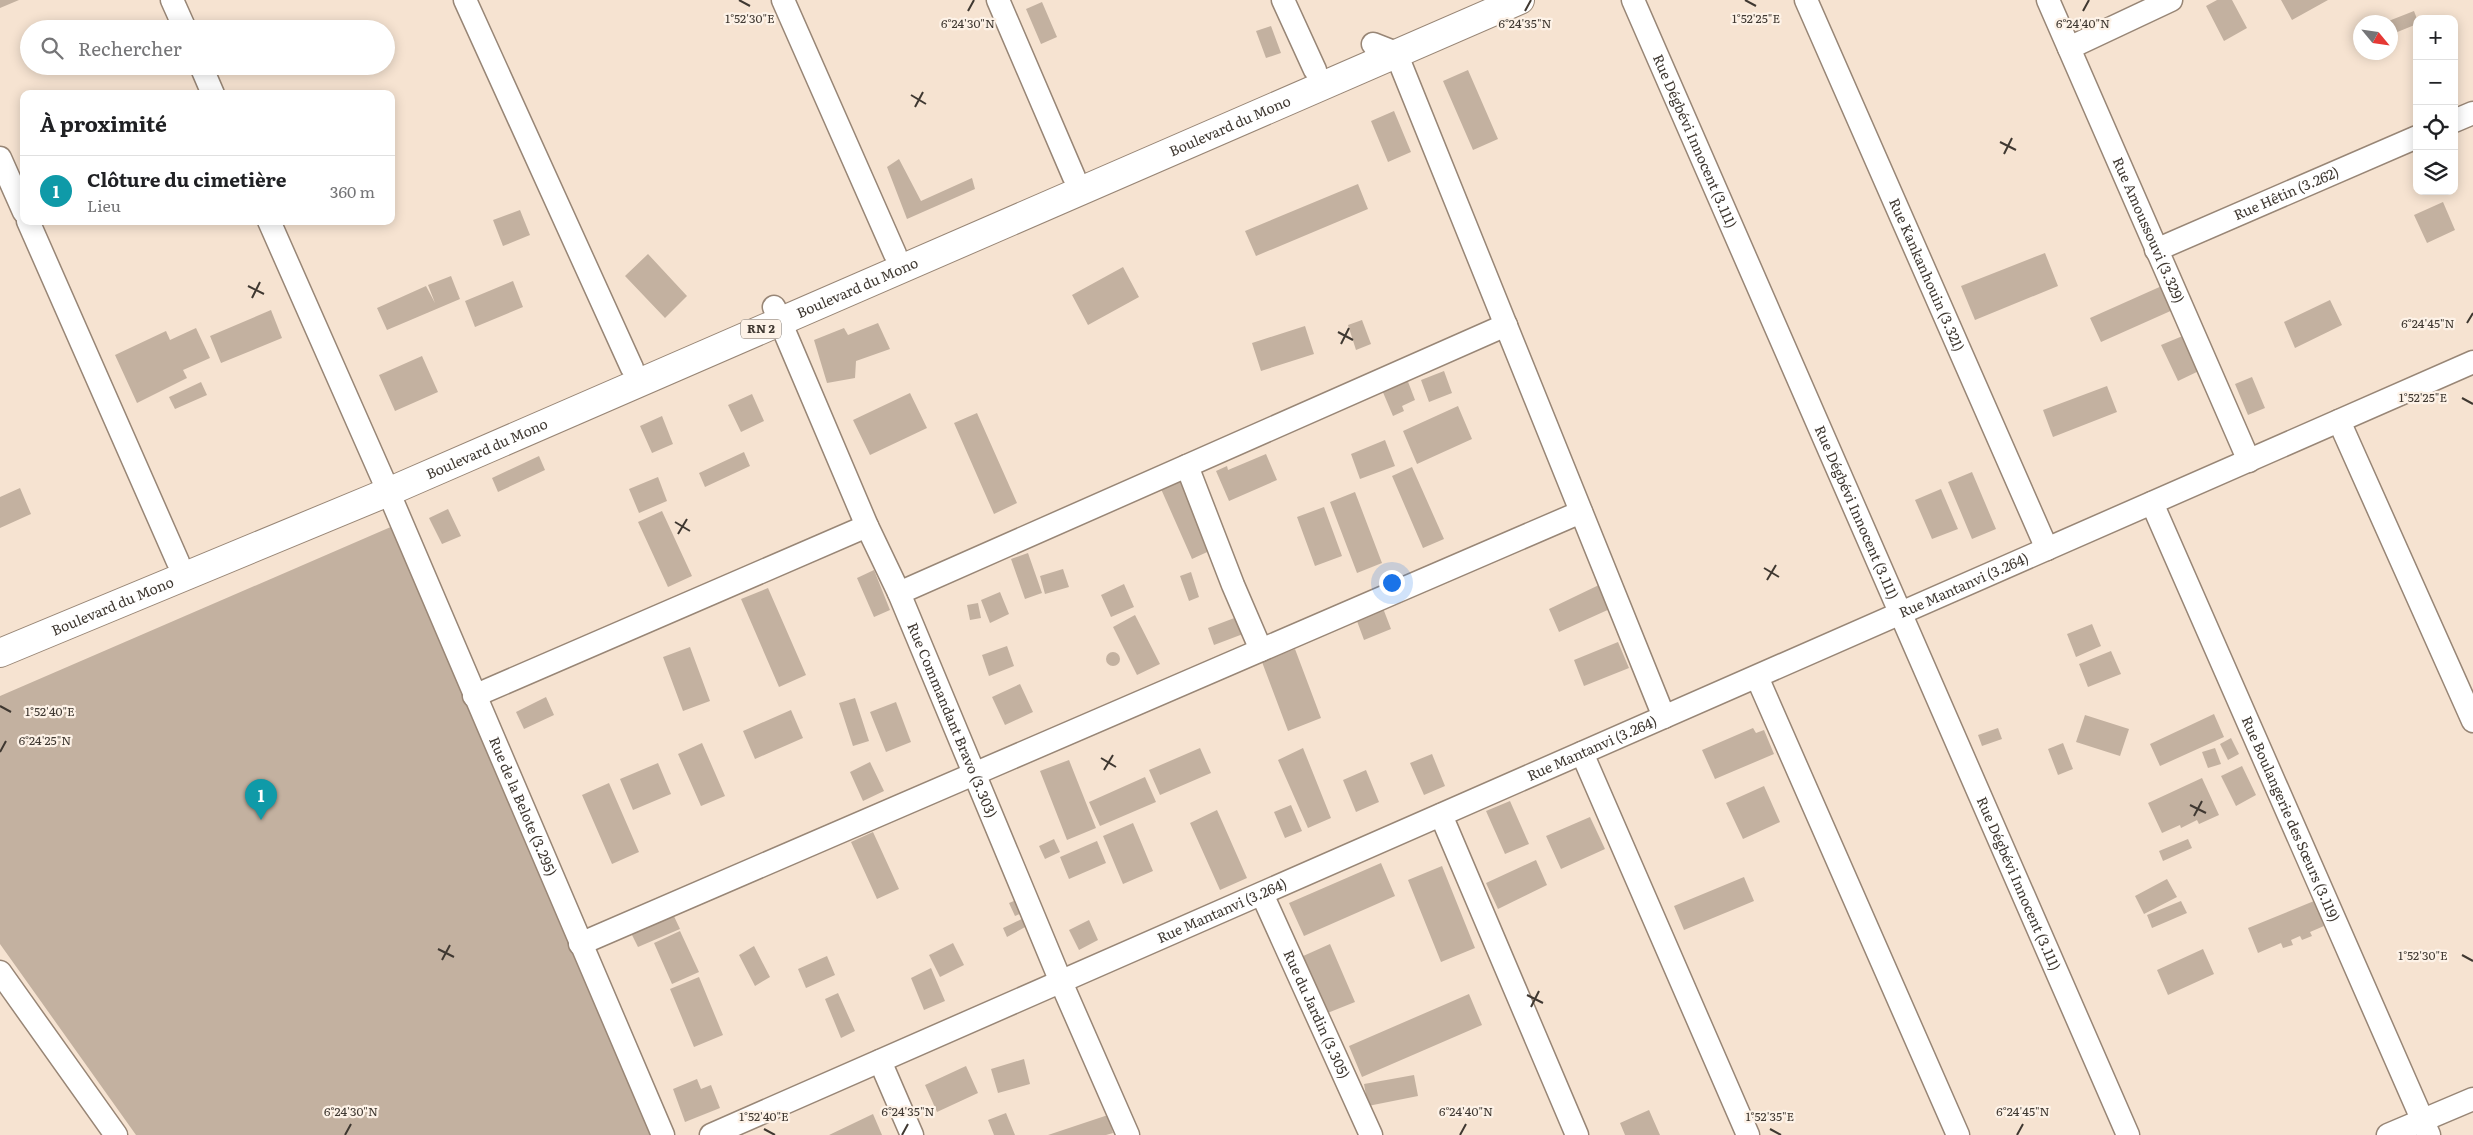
<!DOCTYPE html>
<html lang="fr">
<meta charset="utf-8">
<style>
:root{--surface:#fff;--page:#f6f6f6;--text:#202124;--muted:#757577;--line:#e0e0e0;--accent:#ea580c}
body{margin:0;font-family:Literata,serif;background:var(--page);color:var(--text)}
.controls{position:absolute;right:15px;top:15px;display:grid;overflow:hidden;border-radius:10px;box-shadow:0 2px 12px #0003}
.controls button{width:45px;height:45px;display:grid;place-items:center;padding:0;border:0;border-bottom:1px solid var(--line);background:var(--surface);color:var(--text);font:25px sans-serif}
.compass{position:absolute;left:2353px;top:15px;width:45px;height:45px;border-radius:50%;background:var(--surface);box-shadow:0 2px 12px #0003;rotate:119deg}
.you{position:absolute;left:1391px;top:582px;width:18px;height:18px;margin:-12px;border:4px solid #fff;border-radius:50%;background:#1a73e8;box-shadow:0 0 0 8px #1a73e833}
.badge{display:grid;place-items:center;width:32px;height:32px;border-radius:50%;background:var(--accent);color:#fff;font-size:16px;font-weight:700}
.pin{position:absolute;translate:-50% -41px;filter:drop-shadow(0 1px 2px #0008)}
.pin::after{content:'';position:absolute;top:26px;width:18px;height:15px;background:inherit;clip-path:polygon(0 0,100% 0,50% 100%)}
.list{margin:0;padding:0;list-style:none}
h2{display:flex;justify-content:space-between;align-items:center;height:65px;margin:0;padding:0 20px;font-size:21px}
h2 small{font-size:16px;font-weight:400;color:var(--muted)}
.list li{display:grid;grid-template-columns:32px 1fr auto;gap:15px;align-items:center;box-sizing:border-box;height:70px;padding:0 20px;border-top:1px solid var(--line)}
.list b{display:block;font-size:19px;white-space:nowrap}
.list p{margin:0;font-size:16px;white-space:nowrap;color:var(--muted)}
.list em{font-size:16px;font-style:normal;color:var(--muted)}
.icon{flex:none;width:28px;height:28px;fill:none;stroke:currentColor;stroke-width:2;stroke-linecap:round;stroke-linejoin:round}
.map{position:relative;flex:none;width:2473px;height:1135px;overflow:hidden}
.search{position:absolute;background:var(--surface);box-shadow:0 2px 12px #0003;left:20px;top:20px;width:375px;height:55px;display:flex;align-items:center;gap:12px;box-sizing:border-box;padding:0 18px;border-radius:28px;color:var(--muted);font-size:19px}
.panel{position:absolute;background:var(--surface);box-shadow:0 2px 12px #0003;left:20px;top:90px;width:375px;height:135px;border-radius:10px}
.map>svg:first-child{display:block}
.building{fill:#c3b1a0}
.lines{fill:none;stroke-linecap:round;stroke-linejoin:round}
.street-casing{stroke:#988676;stroke-width:25}
.primary-casing{stroke:#988676;stroke-width:30}
.street{stroke:#fff;stroke-width:22}
.primary{stroke:#fff;stroke-width:28}
.ticks{fill:none;stroke:#3f3831;stroke-width:2}
.labels{text-anchor:middle;stroke-width:4.5;stroke-linejoin:round;paint-order:stroke}
.shield{fill:#fdf2e7;stroke:#787068;stroke-width:1}
.shield-label{font-size:12px;font-weight:bold;fill:#3f3831}
.street-label{font-size:14px;fill:#3f3831;stroke:#fdf2e7}
.ticks-label{font-size:12px;text-anchor:middle;fill:#3f3831;stroke:#fdf2e7;stroke-width:4.5;stroke-linejoin:round;paint-order:stroke}
</style>
<div class="map">
<svg width="2473" height="1135" viewBox="0 0 2473 1135">
<rect width="100%" height="100%" fill="#f6e3d1"/>
<path class="building" d="M 0,0 L 19,0 L 0,8 Z
M 2217,0 L 2232,0 L 2247,28 L 2224,41 L 2206,6 Z
M 2281,0 L 2328,0 L 2292,20 Z
M 1042,2 L 1057,37 L 1041,44 L 1026,9 Z
M 2414,11 L 2417,19 L 2417,24 L 2390,35 L 2390,22 L 2386,22 Z
M 1271,26 L 1281,53 L 1266,58 L 1256,31 Z
M 1468,70 L 1498,139 L 1473,150 L 1443,81 Z
M 1394,111 L 1411,152 L 1388,162 L 1371,121 Z
M 899,159 L 921,201 L 972,178 L 975,189 L 907,219 L 887,167 Z
M 1358,184 L 1368,209 L 1256,256 L 1245,231 Z
M 2443,202 L 2455,230 L 2427,243 L 2414,215 Z
M 520,210 L 530,235 L 503,246 L 493,220 Z
M 2045,253 L 2058,286 L 1975,320 L 1961,286 Z
M 648,254 L 687,296 L 665,318 L 625,276 Z
M 1123,267 L 1139,297 L 1088,325 L 1072,295 Z
M 451,276 L 460,299 L 387,330 L 377,308 L 426,286 L 435,303 L 428,285 Z
M 513,281 L 523,307 L 475,327 L 465,301 Z
M 2164,285 L 2175,309 L 2101,342 L 2090,318 Z
M 2330,300 L 2342,325 L 2295,348 L 2284,322 Z
M 271,310 L 282,338 L 221,363 L 210,336 Z
M 1362,320 L 1371,344 L 1356,350 L 1348,325 Z
M 878,323 L 890,349 L 856,361 L 855,378 L 827,383 L 814,340 L 844,328 L 848,335 Z
M 1305,326 L 1314,354 L 1261,371 L 1252,343 Z
M 196,328 L 210,358 L 183,370 L 187,378 L 137,403 L 115,355 L 166,331 L 170,340 Z
M 2185,335 L 2201,370 L 2178,381 L 2161,345 Z
M 422,356 L 438,392 L 395,411 L 379,375 Z
M 1444,371 L 1452,393 L 1429,402 L 1421,380 Z
M 2252,377 L 2265,408 L 2248,415 L 2235,384 Z
M 1407,379 L 1415,400 L 1402,406 L 1404,411 L 1393,416 L 1382,390 Z
M 201,382 L 207,395 L 175,409 L 169,397 Z
M 2107,386 L 2117,412 L 2053,437 L 2043,410 Z
M 910,393 L 927,428 L 870,455 L 853,420 Z
M 752,394 L 764,421 L 741,432 L 728,405 Z
M 1458,406 L 1472,439 L 1417,464 L 1403,431 Z
M 977,413 L 1017,503 L 994,514 L 954,423 Z
M 662,416 L 673,444 L 652,453 L 640,426 Z
M 1385,440 L 1395,466 L 1360,479 L 1351,454 Z
M 744,452 L 750,466 L 705,487 L 699,473 Z
M 1266,454 L 1277,480 L 1229,501 L 1216,471 L 1227,466 L 1228,470 Z
M 539,456 L 545,470 L 498,492 L 492,478 Z
M 1412,467 L 1444,539 L 1423,548 L 1392,476 Z
M 1972,472 L 1996,529 L 1972,539 L 1948,482 Z
M 658,477 L 667,501 L 639,513 L 629,489 Z
M 1184,478 L 1216,548 L 1192,559 L 1161,489 Z
M 20,488 L 31,514 L 0,528 L 0,497 Z
M 1941,489 L 1958,529 L 1932,539 L 1915,500 Z
M 1355,492 L 1382,563 L 1357,573 L 1330,502 Z
M 1324,507 L 1342,556 L 1315,566 L 1297,517 Z
M 448,509 L 461,536 L 442,544 L 429,518 Z
M 662,511 L 692,576 L 668,587 L 638,522 Z
M 393,526 L 424,578 L 651,1135 L 136,1135 L 0,944 L 0,696 Z
M 1028,553 L 1042,593 L 1025,599 L 1011,559 Z
M 1063,569 L 1069,587 L 1045,594 L 1040,576 Z
M 874,570 L 890,610 L 874,617 L 857,578 Z
M 1191,572 L 1199,597 L 1189,601 L 1180,576 Z
M 1124,584 L 1134,607 L 1111,617 L 1101,595 Z
M 1601,584 L 1612,608 L 1559,632 L 1549,609 Z
M 768,588 L 806,675 L 779,687 L 741,599 Z
M 1000,592 L 1009,614 L 990,623 L 981,600 Z
M 978,603 L 981,618 L 970,620 L 967,605 Z
M 1381,603 L 1391,629 L 1364,640 L 1354,613 Z
M 1135,615 L 1160,664 L 1137,675 L 1113,627 Z
M 1237,617 L 1243,634 L 1214,645 L 1208,628 Z
M 2092,624 L 2101,646 L 2076,657 L 2067,634 Z
M 1618,642 L 1629,668 L 1584,686 L 1574,660 Z
M 1007,646 L 1014,666 L 989,676 L 982,655 Z
M 690,647 L 710,701 L 683,711 L 663,657 Z
M 1295,649 L 1321,718 L 1288,731 L 1262,662 Z
M 2111,651 L 2121,674 L 2088,687 L 2079,664 Z
M1106 659a7 7 0 1 1 14 0a7 7 0 1 1-14 0Z
M 1020,684 L 1033,712 L 1005,725 L 992,697 Z
M 546,697 L 554,715 L 524,729 L 516,712 Z
M 855,698 L 869,741 L 853,746 L 839,703 Z
M 896,702 L 911,742 L 886,752 L 870,712 Z
M 791,710 L 803,738 L 755,759 L 743,731 Z
M 2214,714 L 2224,737 L 2160,766 L 2150,744 Z
M 2085,715 L 2129,729 L 2120,756 L 2076,742 Z
M 1753,728 L 1756,733 L 1764,730 L 1774,754 L 1715,779 L 1702,750 Z
M 1998,728 L 2002,739 L 1982,746 L 1978,735 Z
M 2231,738 L 2239,754 L 2228,760 L 2220,744 Z
M 702,743 L 725,796 L 701,806 L 678,754 Z
M 2063,743 L 2073,769 L 2058,775 L 2048,749 Z
M 1200,748 L 1211,773 L 1160,795 L 1149,770 Z
M 1303,748 L 1331,818 L 1308,828 L 1278,760 Z
M 2215,748 L 2221,764 L 2208,768 L 2202,752 Z
M 1432,754 L 1445,786 L 1424,795 L 1410,763 Z
M 1069,760 L 1096,828 L 1067,840 L 1040,771 Z
M 870,762 L 884,791 L 863,801 L 850,772 Z
M 658,763 L 671,794 L 633,810 L 620,779 Z
M 2242,766 L 2256,795 L 2236,806 L 2221,776 Z
M 1366,770 L 1379,802 L 1356,812 L 1343,780 Z
M 1145,777 L 1156,802 L 1100,826 L 1089,802 Z
M 2202,778 L 2219,815 L 2199,824 L 2197,820 L 2181,828 L 2180,825 L 2162,833 L 2148,803 Z
M 609,783 L 639,852 L 612,864 L 582,795 Z
M 1764,786 L 1780,822 L 1743,839 L 1726,803 Z
M 1510,801 L 1529,844 L 1505,854 L 1486,811 Z
M 1291,805 L 1302,831 L 1285,838 L 1274,812 Z
M 1217,810 L 1247,878 L 1220,890 L 1190,823 Z
M 1590,817 L 1605,849 L 1561,869 L 1546,836 Z
M 1133,823 L 1153,871 L 1123,884 L 1103,836 Z
M 873,832 L 899,889 L 877,899 L 851,842 Z
M 1054,839 L 1060,852 L 1045,859 L 1039,846 Z
M 2188,839 L 2192,848 L 2163,861 L 2159,851 Z
M 1097,841 L 1106,863 L 1069,879 L 1060,857 Z
M 1536,860 L 1547,885 L 1498,909 L 1486,883 Z
M 1381,863 L 1395,896 L 1304,936 L 1289,903 Z
M 1442,866 L 1475,948 L 1441,962 L 1408,880 Z
M 1744,877 L 1754,901 L 1684,930 L 1674,906 Z
M 2167,879 L 2177,897 L 2144,914 L 2135,896 Z
M 1021,898 L 1027,911 L 1015,916 L 1009,903 Z
M 2181,901 L 2187,913 L 2152,928 L 2147,915 Z
M 2314,901 L 2324,926 L 2310,932 L 2312,936 L 2302,940 L 2300,936 L 2291,940 L 2293,945 L 2283,948 L 2281,943 L 2258,953 L 2248,928 Z
M 672,912 L 680,929 L 638,947 L 629,929 Z
M 1024,918 L 1027,926 L 1007,937 L 1003,928 Z
M 1089,920 L 1098,940 L 1079,950 L 1069,930 Z
M 680,931 L 699,972 L 672,984 L 654,943 Z
M 953,943 L 964,965 L 940,977 L 929,955 Z
M 1330,944 L 1355,1002 L 1325,1014 L 1301,957 Z
M 754,946 L 770,977 L 755,986 L 739,955 Z
M 2203,949 L 2214,974 L 2168,995 L 2157,970 Z
M 827,956 L 835,975 L 806,988 L 798,969 Z
M 931,968 L 945,1001 L 924,1010 L 911,978 Z
M 699,977 L 723,1035 L 694,1047 L 670,989 Z
M 838,993 L 855,1031 L 841,1038 L 825,999 Z
M 1469,994 L 1482,1025 L 1362,1077 L 1349,1046 Z
M 1024,1059 L 1030,1084 L 998,1093 L 991,1069 Z
M 966,1066 L 978,1093 L 937,1112 L 925,1085 Z
M 1414,1075 L 1418,1096 L 1368,1106 L 1364,1084 Z
M 697,1079 L 701,1089 L 711,1085 L 720,1108 L 685,1122 L 673,1089 Z
M 1649,1110 L 1660,1135 L 1625,1135 L 1620,1123 Z
M 1006,1113 L 1015,1135 L 994,1135 L 988,1120 Z
M 873,1114 L 882,1135 L 829,1135 Z
M 1108,1115 L 1113,1133 L 1106,1135 L 1048,1135 Z"/>
<g class="lines">
<defs>
<g id="street">
<path d="M 172,0 L 185,29"/>
<path d="M 465,0 L 632,368"/>
<path d="M 783,0 L 895,254"/>
<path d="M 998,0 L 1074,177"/>
<path d="M 1283,0 L 1315,70"/>
<path id="s1" d="M 1633,0 L 2128,1135"/>
<path id="s2" d="M 1806,0 L 2047,549"/>
<path id="s3" d="M 2048,0 L 2249,461"/>
<path d="M 1373,44 L 1396,53 L 1664,717"/>
<path d="M 2069,48 L 2171,0"/>
<path d="M 201,66 L 213,94"/>
<path d="M 2454,121 L 2473,113"/>
<path d="M 0,158 L 24,212"/>
<path d="M 28,221 L 178,562"/>
<path id="s4" d="M 269,221 L 382,477 L 663,1135"/>
<path id="s5" d="M 2156,250 L 2417,137"/>
<path id="s6" d="M 774,307 L 867,526 L 899,593 L 1061,982 L 1128,1135"/>
<path d="M 2339,421 L 2473,721"/>
<path d="M 1187,466 L 1233,585 L 1261,650"/>
<path id="s7" d="M 2152,503 L 2429,1135"/>
<path d="M 899,593 L 1506,325"/>
<path d="M 1757,677 L 1958,1135"/>
<path d="M 474,696 L 867,526"/>
<path d="M 1582,753 L 1748,1135"/>
<path d="M 1441,815 L 1577,1135"/>
<path id="s8" d="M 1262,894 L 1371,1135"/>
<path d="M 580,944 L 1581,512"/>
<path d="M 0,972 L 116,1135"/>
<path d="M 880,1061 L 912,1135"/>
<path id="s9" d="M 711,1135 L 2473,362"/>
<path d="M 2388,1135 L 2473,1099"/>
</g>
<g id="primary">
<path id="s10" d="M 0,653 L 388,492 L 1520,0"/>
</g>
</defs>
<use href="#street" class="street-casing"/>
<use href="#primary" class="primary-casing"/>
<use href="#street" class="street"/>
<use href="#primary" class="primary"/>
</g>
<path class="ticks" d="M 739,0 L 750,6M 1745,0 L 1756,6M 968,11 L 974,0M 1525,11 L 1531,0M 2083,11 L 2089,0M 911,95 L 926,104M 915,107 L 923,92M 2000,142 L 2016,150M 2004,154 L 2012,138M 248,286 L 264,294M 252,298 L 260,282M 2467,323 L 2473,313M 1338,332 L 1353,340M 1341,344 L 1349,328M 2462,398 L 2473,404M 675,522 L 690,531M 678,534 L 687,519M 1764,568 L 1779,577M 1767,580 L 1776,565M 0,706 L 11,712M 0,752 L 6,741M 1101,758 L 1116,767M 1104,770 L 1113,755M 2190,805 L 2206,813M 2194,816 L 2202,801M 438,949 L 454,957M 2462,955 L 2473,961M 442,960 L 450,945M 1527,995 L 1543,1003M 1531,1007 L 1539,991M 764,1129 L 775,1135M 1770,1129 L 1781,1135M 345,1135 L 351,1124M 902,1135 L 908,1124M 1460,1135 L 1466,1124M 2017,1135 L 2023,1124"/>
<g class="labels">
<rect class="shield" x="741" y="319.5" width="40" height="19" rx="4"/>
<g class="shield-label">
<text x="761" y="333">RN 2</text>
</g>
<g class="street-label">
<text dy="5" stroke="none"><textPath href="#s10" startOffset="1338">Boulevard du Mono</textPath></text>
<text dy="5" stroke="none"><textPath href="#s1" startOffset="154">Rue Dégbévi Innocent (3.111)</textPath></text>
<text dy="5" stroke="none"><textPath href="#s5" startOffset="142">Rue Hêtin (3.262)</textPath></text>
<text dy="5" stroke="none"><textPath href="#s3" startOffset="251">Rue Amoussouvi (3.329)</textPath></text>
<text dy="5" stroke="none"><textPath href="#s2" startOffset="300">Rue Kankanhouin (3.321)</textPath></text>
<text dy="5" stroke="none"><textPath href="#s10" startOffset="932">Boulevard du Mono</textPath></text>
<text dy="5" stroke="none"><textPath href="#s10" startOffset="528">Boulevard du Mono</textPath></text>
<text dy="5" stroke="none"><textPath href="#s1" startOffset="559">Rue Dégbévi Innocent (3.111)</textPath></text>
<text dy="5" stroke="none"><textPath href="#s9" startOffset="1368">Rue Mantanvi (3.264)</textPath></text>
<text dy="5" stroke="none"><textPath href="#s10" startOffset="122">Boulevard du Mono</textPath></text>
<text dy="5" stroke="none"><textPath href="#s6" startOffset="450">Rue Commandant Bravo (3.303)</textPath></text>
<text dy="5" stroke="none"><textPath href="#s9" startOffset="962">Rue Mantanvi (3.264)</textPath></text>
<text dy="5" stroke="none"><textPath href="#s4" startOffset="638">Rue de la Belote (3.295)</textPath></text>
<text dy="5" stroke="none"><textPath href="#s7" startOffset="345">Rue Boulangerie des Sœurs (3.119)</textPath></text>
<text dy="5" stroke="none"><textPath href="#s1" startOffset="964">Rue Dégbévi Innocent (3.111)</textPath></text>
<text dy="5" stroke="none"><textPath href="#s9" startOffset="558">Rue Mantanvi (3.264)</textPath></text>
<text dy="5" stroke="none"><textPath href="#s8" startOffset="132">Rue du Jardin (3.305)</textPath></text>
</g>
</g>
<g class="ticks-label">
<text x="750" y="23">1°52'30"E</text>
<text x="1756" y="23">1°52'25"E</text>
<text x="968" y="28">6°24'30"N</text>
<text x="1525" y="28">6°24'35"N</text>
<text x="2083" y="28">6°24'40"N</text>
<text x="2428" y="328">6°24'45"N</text>
<text x="2423" y="402">1°52'25"E</text>
<text x="50" y="716">1°52'40"E</text>
<text x="45" y="745">6°24'25"N</text>
<text x="2423" y="960">1°52'30"E</text>
<text x="351" y="1116">6°24'30"N</text>
<text x="908" y="1116">6°24'35"N</text>
<text x="1466" y="1116">6°24'40"N</text>
<text x="2023" y="1116">6°24'45"N</text>
<text x="764" y="1121">1°52'40"E</text>
<text x="1770" y="1121">1°52'35"E</text>
</g>
</svg>
<div class="controls">
<button>+</button>
<button>−</button>
<button><svg class="icon" aria-label="locate" viewBox="0 0 24 24"><circle cx="12" cy="12" r="6"/><path d="M12 2v4M12 18v4M2 12h4M18 12h4"/></svg></button>
<button><svg class="icon" aria-label="layers" viewBox="0 0 24 24"><path d="M12 4l9 5-9 5-9-5zM3 14l9 5 9-5"/></svg></button>
</div>
<svg class="compass" viewBox="-18 -18 36 36"><path d="M0-13l5 13h-10z" fill="#e53935"/><path d="M0 13l5-13h-10z" fill="#757577"/></svg>
<div class="you"></div>
<div class="pin badge" style="left:261px;top:820px;background:#0f9aa8">1</div>
<div class="search"><svg class="icon" aria-label="search" viewBox="0 0 24 24"><circle cx="10" cy="10" r="6"/><path d="M15 15l6 6"/></svg>Rechercher</div>
<section class="panel">
<h2>À proximité<small></small></h2>
<ul class="list">
<li><span class="badge" style="background:#0f9aa8">1</span><div><b>Clôture du cimetière</b><p>Lieu</p></div><em>360 m</em></li>
</ul>
</section>
</div>
